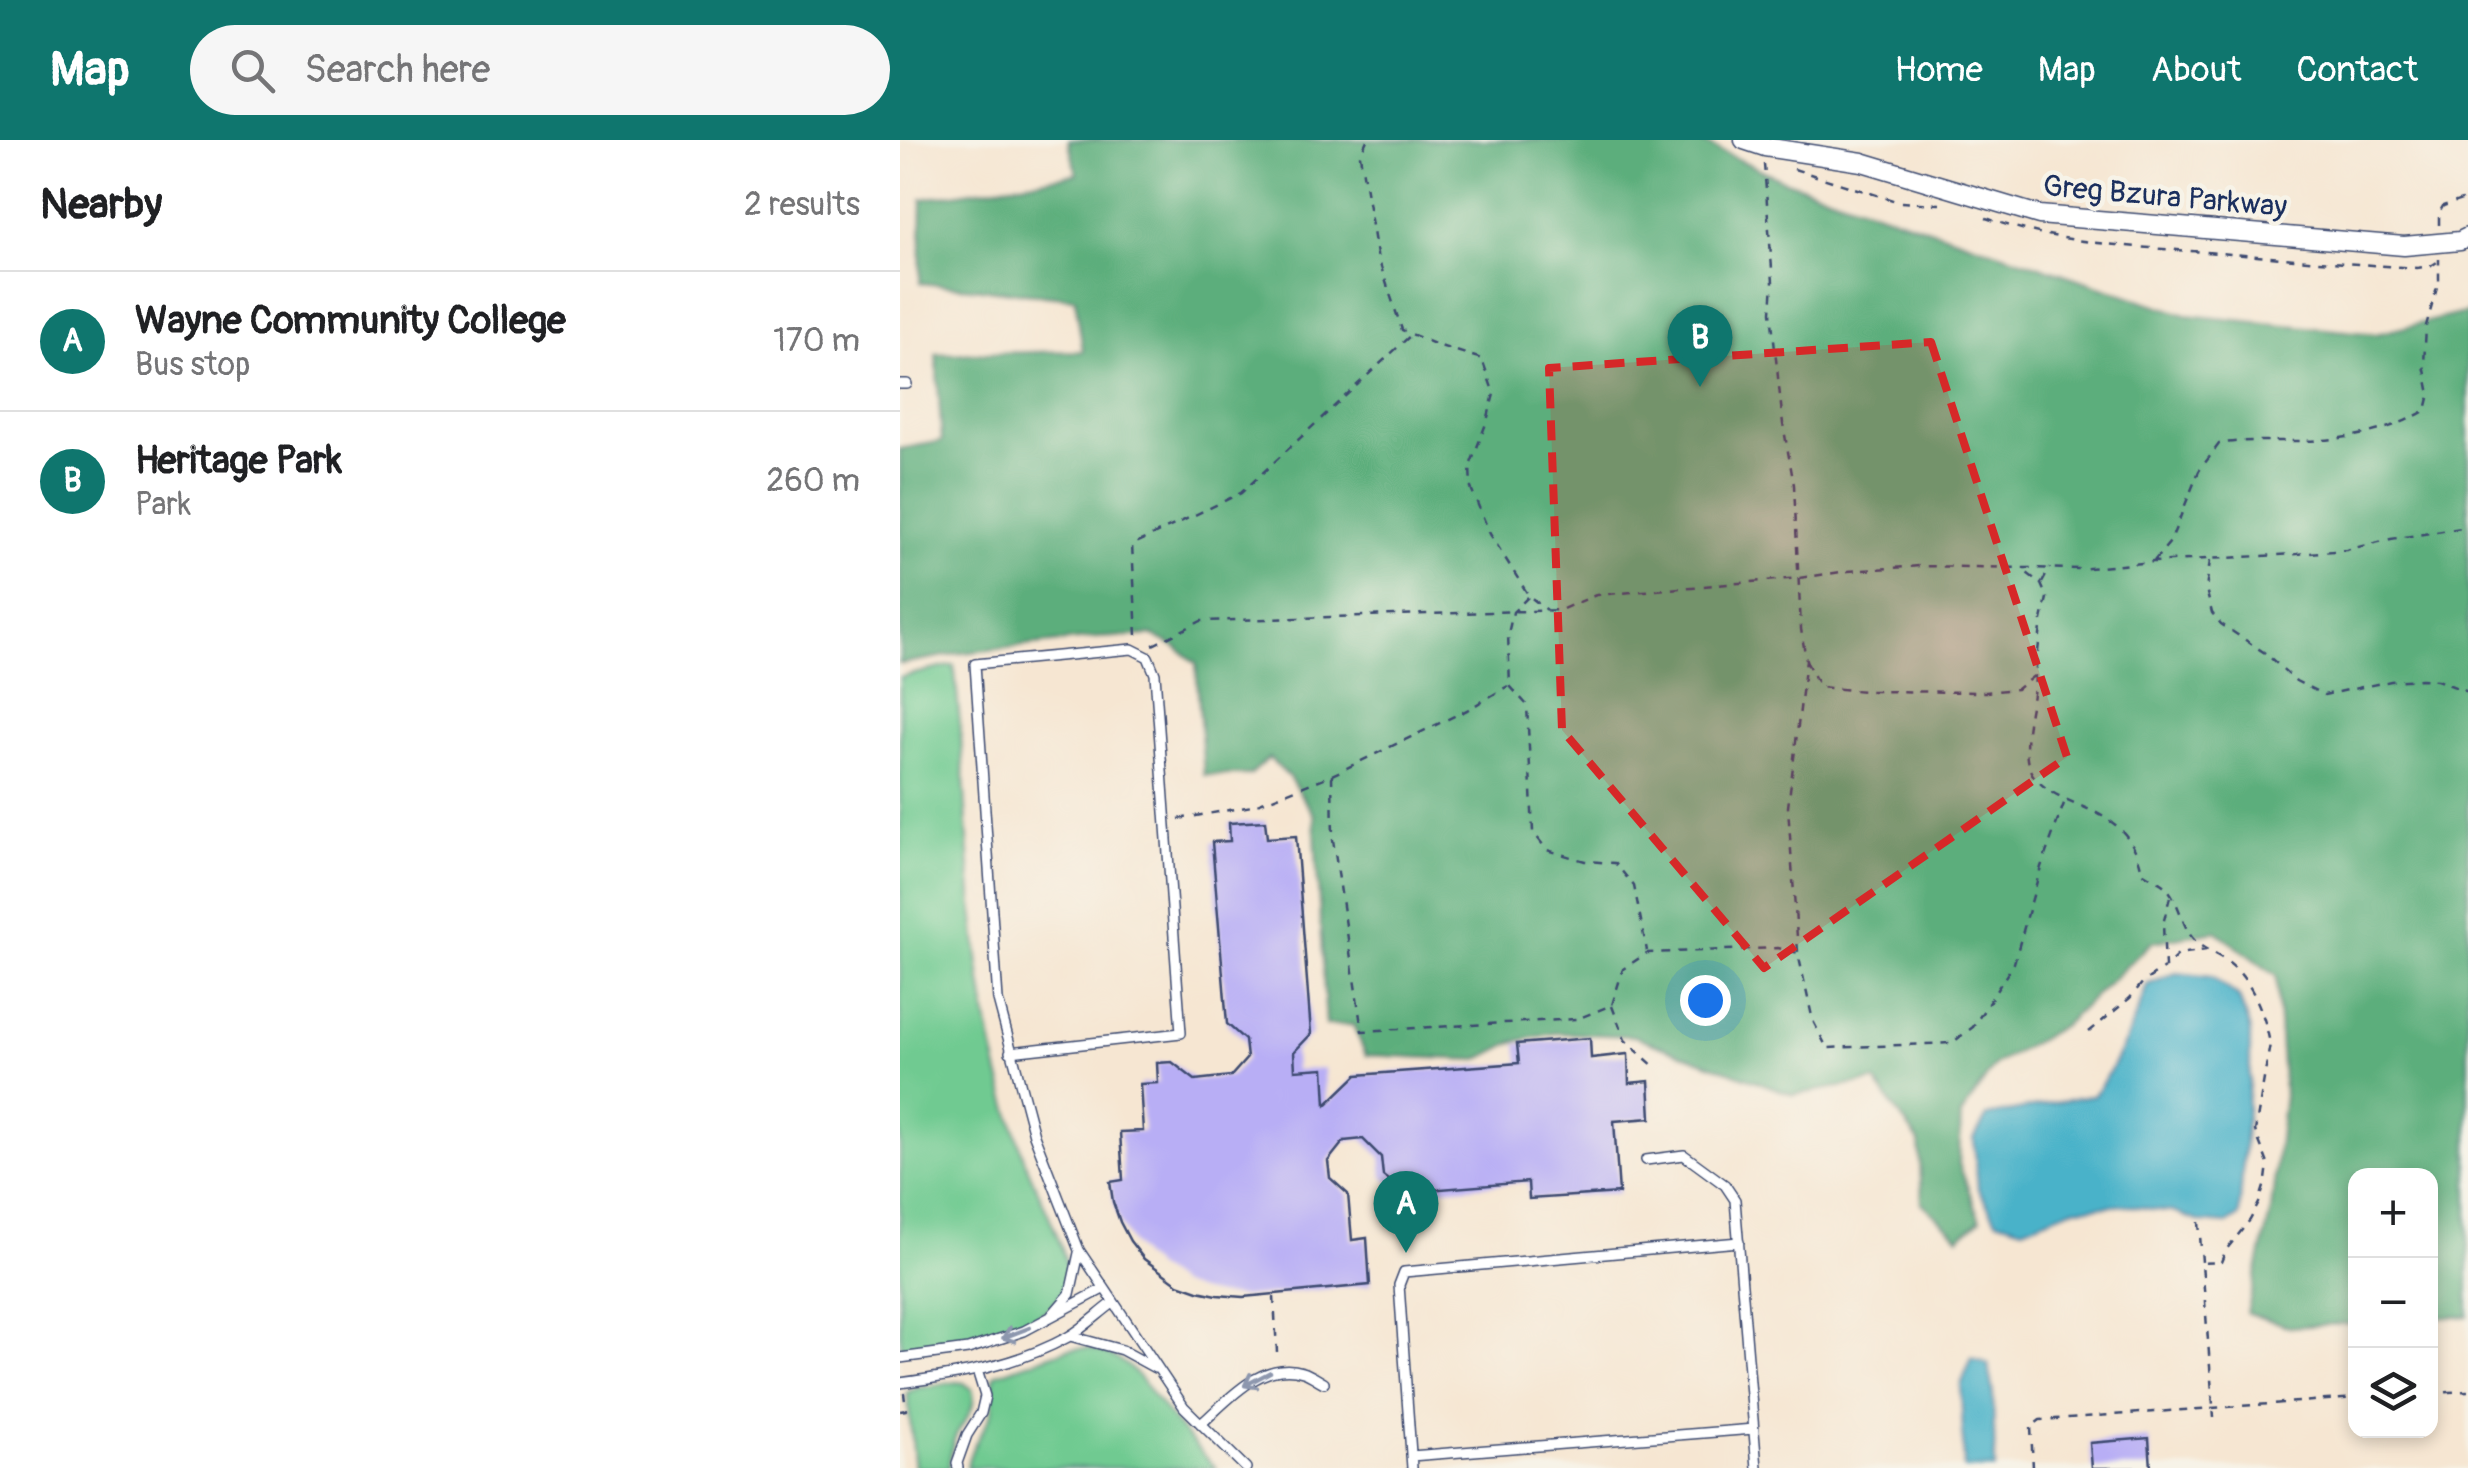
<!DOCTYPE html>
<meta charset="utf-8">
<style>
:root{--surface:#fff;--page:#f6f6f6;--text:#202124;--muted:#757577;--line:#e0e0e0;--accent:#0f766e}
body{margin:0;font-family:Pangolin,sans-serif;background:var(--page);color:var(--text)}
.controls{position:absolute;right:30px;bottom:30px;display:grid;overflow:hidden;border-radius:20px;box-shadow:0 5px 15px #0003}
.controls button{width:90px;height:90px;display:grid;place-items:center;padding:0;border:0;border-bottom:2px solid var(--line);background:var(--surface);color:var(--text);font:50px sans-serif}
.you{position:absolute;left:805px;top:860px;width:35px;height:35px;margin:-25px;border:8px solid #fff;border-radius:50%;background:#1a73e8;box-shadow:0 0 0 15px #1a73e833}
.badge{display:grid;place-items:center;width:65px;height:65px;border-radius:50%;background:var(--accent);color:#fff;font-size:32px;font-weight:700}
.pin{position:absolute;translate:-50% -82px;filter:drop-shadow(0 2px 5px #0008)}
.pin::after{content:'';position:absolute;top:52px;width:35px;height:30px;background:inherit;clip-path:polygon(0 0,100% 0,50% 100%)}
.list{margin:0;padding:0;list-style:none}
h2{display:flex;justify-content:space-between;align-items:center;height:130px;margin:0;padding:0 40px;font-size:42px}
h2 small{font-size:32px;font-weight:400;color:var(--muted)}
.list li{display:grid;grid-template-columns:65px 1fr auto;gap:30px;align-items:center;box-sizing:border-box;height:140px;padding:0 40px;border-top:2px solid var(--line)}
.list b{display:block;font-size:38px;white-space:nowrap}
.list p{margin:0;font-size:32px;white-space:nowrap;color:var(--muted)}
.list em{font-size:32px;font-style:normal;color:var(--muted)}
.icon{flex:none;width:55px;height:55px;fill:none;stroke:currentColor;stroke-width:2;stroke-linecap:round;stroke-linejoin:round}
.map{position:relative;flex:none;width:1568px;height:1328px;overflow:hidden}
header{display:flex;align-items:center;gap:60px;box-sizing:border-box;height:140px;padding:0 50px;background:var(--accent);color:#fff}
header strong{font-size:48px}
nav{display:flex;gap:55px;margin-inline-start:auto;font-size:35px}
.search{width:700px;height:90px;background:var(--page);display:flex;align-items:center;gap:25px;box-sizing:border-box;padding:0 35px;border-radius:55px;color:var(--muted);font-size:38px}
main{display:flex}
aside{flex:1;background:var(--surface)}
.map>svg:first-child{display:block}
.green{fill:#70ca91;stroke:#467c78;stroke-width:2.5}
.forest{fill:#5cae7b;stroke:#3c6e6c;stroke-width:2.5}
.water{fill:#4ab2c9;stroke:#327094;stroke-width:2.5}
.building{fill:#b8aef5}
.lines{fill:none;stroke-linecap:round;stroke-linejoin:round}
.service-casing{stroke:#3c4a6f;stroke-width:12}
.minor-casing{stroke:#3c4a6f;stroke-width:21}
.path{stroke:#3c4a6f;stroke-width:2.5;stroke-dasharray:8 8;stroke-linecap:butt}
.service{stroke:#fff;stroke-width:9}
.minor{stroke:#fff;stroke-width:18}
.oneway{stroke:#8d97ae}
.marked{fill:#d62828;fill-opacity:0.2;stroke:#d62828;stroke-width:8;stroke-dasharray:20 12;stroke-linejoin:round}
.labels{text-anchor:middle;stroke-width:9;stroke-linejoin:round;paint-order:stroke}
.street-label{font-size:30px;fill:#1b2f5e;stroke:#f7f3e8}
</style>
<header>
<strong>Map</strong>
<div class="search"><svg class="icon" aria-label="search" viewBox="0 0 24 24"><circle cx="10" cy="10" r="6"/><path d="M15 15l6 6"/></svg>Search here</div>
<nav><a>Home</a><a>Map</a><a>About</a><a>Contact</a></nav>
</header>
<main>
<aside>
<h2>Nearby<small>2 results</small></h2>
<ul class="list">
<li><span class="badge">A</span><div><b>Wayne Community College</b><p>Bus stop</p></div><em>170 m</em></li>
<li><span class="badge">B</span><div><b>Heritage Park</b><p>Park</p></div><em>260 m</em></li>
</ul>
</aside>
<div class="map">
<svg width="1568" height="1328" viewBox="0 0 1568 1328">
<rect width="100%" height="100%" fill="#f7f3e8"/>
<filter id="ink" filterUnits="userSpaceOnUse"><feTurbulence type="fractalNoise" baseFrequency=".01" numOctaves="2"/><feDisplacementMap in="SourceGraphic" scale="20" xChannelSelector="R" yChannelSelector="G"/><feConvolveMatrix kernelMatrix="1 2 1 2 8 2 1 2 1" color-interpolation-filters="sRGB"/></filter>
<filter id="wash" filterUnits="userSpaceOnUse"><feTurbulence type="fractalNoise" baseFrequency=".0048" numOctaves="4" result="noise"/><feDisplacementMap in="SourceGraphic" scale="40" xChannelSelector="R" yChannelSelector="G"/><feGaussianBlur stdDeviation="2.25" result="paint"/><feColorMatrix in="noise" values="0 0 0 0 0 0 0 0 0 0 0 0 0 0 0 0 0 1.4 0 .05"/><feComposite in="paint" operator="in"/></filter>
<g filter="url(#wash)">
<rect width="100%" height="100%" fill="#f6e6d2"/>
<path class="green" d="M 54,525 C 72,670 64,821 107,963 C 113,982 118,1002 125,1021 C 137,1051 153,1081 163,1112 C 167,1124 168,1138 163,1150 C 146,1193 45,1205 5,1208 L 2,1207 L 0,1193 L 0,537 Z
M 188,1208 C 230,1218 237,1235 262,1267 C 279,1288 297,1309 316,1328 L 67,1328 C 69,1306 83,1294 91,1274 C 96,1260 89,1247 96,1234 L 168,1209 Z
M 57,1242 L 64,1243 L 72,1249 C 78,1269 65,1278 56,1295 C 51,1306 50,1316 49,1328 L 15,1328 L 7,1252 L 18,1248 Z"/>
<path class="forest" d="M 168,0 L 797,0 L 883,40 L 1286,175 L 1476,194 L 1568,172 L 1568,1176 L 1531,1178 L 1530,1036 L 1456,1036 L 1455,1183 L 1390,1187 L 1347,1173 L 1371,1070 L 1384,955 L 1376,836 L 1316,791 L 1252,802 L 1165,884 L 1095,925 L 1061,975 L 1059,1024 L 1080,1080 L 1059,1097 L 1022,1063 L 1019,1002 L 975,941 L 893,955 L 734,896 L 656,893 L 613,902 L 578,920 L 466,915 L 453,885 L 426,885 L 414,675 L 389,637 L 369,618 L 350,635 L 304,635 L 296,523 L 276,507 L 252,495 L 196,498 L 62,513 L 0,524 L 0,309 L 42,301 L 36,214 L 183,211 L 175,158 L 20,143 L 22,59 L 177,34 Z"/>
<path class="water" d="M 1276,833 L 1312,837 L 1339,857 L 1350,890 L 1350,930 L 1339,1076 L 1327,1084 L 1301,1082 L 1272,1072 L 1224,1065 L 1174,1068 L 1123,1088 L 1096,1080 L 1078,1049 L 1074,999 L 1087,976 L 1194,955 C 1219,920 1233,886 1247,845 Z
M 1072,1218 L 1088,1224 L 1093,1254 L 1095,1328 L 1064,1328 L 1061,1245 Z"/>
<g id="blocks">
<path class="building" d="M 365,681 L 367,698 L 396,696 L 411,894 L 394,912 L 395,930 L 424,928 L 426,965 L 457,935 L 619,923 L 617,904 L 690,898 L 691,918 L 728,914 L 729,943 L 749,941 L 751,978 L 714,981 L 719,1053 L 629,1059 L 628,1042 L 503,1052 L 483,1036 L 481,1017 L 463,999 L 444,1001 L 428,1021 L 430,1038 L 448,1054 L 452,1100 L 467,1098 L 470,1145 L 343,1157 L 317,1155 L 298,1151 L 278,1144 L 244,1119 L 230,1101 L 220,1082 L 213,1062 L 210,1042 L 223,1040 L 220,992 L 243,991 L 240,944 L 258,943 L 257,923 L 272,922 L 295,940 L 331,936 L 347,918 L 345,900 L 327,884 L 312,702 L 330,701 L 329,683 Z
M 1249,1298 L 1251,1328 L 1192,1328 L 1190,1303 Z"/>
</g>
</g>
<g filter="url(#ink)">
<use href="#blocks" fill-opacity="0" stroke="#3c4a6f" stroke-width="2.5"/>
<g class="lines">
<defs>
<path id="service" d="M 0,244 L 7,244
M 110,912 L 281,893 L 255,534 L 248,517 L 232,509 L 75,524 L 98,860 L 134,995 L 179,1110 L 284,1267 L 346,1328
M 746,1020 L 784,1015 L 825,1045 L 835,1060 L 857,1328
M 152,1175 L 170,1154 L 179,1113
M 170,1196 L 222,1210 L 255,1228
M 0,1218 L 68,1209 L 124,1191 L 203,1149
M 0,1243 C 58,1235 115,1226 168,1197 C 184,1188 198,1174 213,1163
M 301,1284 C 328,1260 362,1219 403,1232 C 410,1234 418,1240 424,1243
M 511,1316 L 854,1289
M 58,1328 L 57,1323 L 67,1295 L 81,1273 L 85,1256 L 77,1230
M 512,1328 L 499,1145 L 504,1132 L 839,1102"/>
<path id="minor" d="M 844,0 L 865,7 L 962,22 L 1139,75 L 1504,106 L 1560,101 L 1568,97"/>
</defs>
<use href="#service" class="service-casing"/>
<use href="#minor" class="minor-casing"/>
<path class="path" d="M 467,0 L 460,15 L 477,115 L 502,190 L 537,205 L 582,219 L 594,254 L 587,281 L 570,326 L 571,348 L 590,394 L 629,456 L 647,470
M 864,24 L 873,142 L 871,172 L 883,284 L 894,345 L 901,489 L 906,520 L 888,667 L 898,812
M 894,29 L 999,62 L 1040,64
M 1086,78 C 1161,105 1240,107 1319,113 C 1385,118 1451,124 1517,128 L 1531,126 L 1537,122
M 1539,85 L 1539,73 L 1543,66 L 1568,58
M 1254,421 L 1270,402 L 1299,331 L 1319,304 C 1340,300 1359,301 1381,301 C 1431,302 1483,296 1526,270 L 1530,254 L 1524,225 L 1526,186 L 1539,141 L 1539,119
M 1310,421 L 1306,449 L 1312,473 L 1321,484 L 1365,513 L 1396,541 L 1424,555 L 1491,541 L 1521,539 L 1537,540 L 1568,552
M 1142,443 L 1150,428
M 628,457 L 613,472 L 608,494 L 610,546 L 627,565 L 633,692 L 647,710 L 685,721 L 715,723 L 734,746 L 747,811
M 237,495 L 232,405 L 341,353 L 512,194
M 253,505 L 301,481 L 660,470 L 696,455 L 899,438 L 948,431 L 1020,426 L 1180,429 L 1253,422 L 1397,414 L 1446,410 L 1491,399 L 1568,387
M 906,521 L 920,547 L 964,551 L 1086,552 L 1117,549 L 1135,535 L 1142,480 L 1147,458 L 1141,444 L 1122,429
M 1135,535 C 1134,562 1123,591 1127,619 C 1132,656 1184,662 1210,681 C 1228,693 1238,711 1242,732 C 1248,736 1256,740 1262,744 C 1277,755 1280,778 1289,793 C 1296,805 1308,810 1320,817 C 1350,834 1364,871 1370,904 L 1355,991 L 1368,1024 L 1366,1040 L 1359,1063 L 1350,1080 L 1326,1110 L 1321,1122 L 1302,1123 L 1314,1278
M 432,635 L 433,700 L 462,891 L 677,879 L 712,865 L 723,829 L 747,813 L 878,808 L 898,813 L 913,881 L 927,908 L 1052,903 L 1073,887 L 1114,823 L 1141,727 L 1166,658
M 279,679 L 352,666 L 432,635 L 567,570 L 608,546
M 1270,757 L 1263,784 L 1265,827 L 1279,814 L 1306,810
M 712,866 L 725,900 L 756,928
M 1189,892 L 1230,858 L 1243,842 L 1264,828
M 1299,1082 L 1302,1122
M 374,1157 L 377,1212
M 1530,1253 L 1568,1251
M 0,1271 L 6,1270 L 4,1253
M 1133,1328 L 1131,1287 L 1140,1280 L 1456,1258"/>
<use href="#service" class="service"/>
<use href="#minor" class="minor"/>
</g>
<defs><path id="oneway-shaft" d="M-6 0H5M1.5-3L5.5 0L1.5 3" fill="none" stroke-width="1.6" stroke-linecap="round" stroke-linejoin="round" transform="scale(2.5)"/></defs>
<g class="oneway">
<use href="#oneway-shaft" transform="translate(116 1193) rotate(159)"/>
<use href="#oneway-shaft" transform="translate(357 1239) rotate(152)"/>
</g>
</g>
<path class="marked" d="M 1031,202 L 1167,617 L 864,828 L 662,590 L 649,228 Z"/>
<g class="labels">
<g class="street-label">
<text transform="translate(1265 56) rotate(5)" y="10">Greg Bzura Parkway</text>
</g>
</g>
</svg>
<div class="controls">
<button>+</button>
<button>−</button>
<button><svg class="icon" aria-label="layers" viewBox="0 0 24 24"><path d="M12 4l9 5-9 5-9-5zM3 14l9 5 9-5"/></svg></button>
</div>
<div class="you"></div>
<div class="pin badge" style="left:506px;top:1113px">A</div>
<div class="pin badge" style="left:800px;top:247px">B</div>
</div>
</main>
